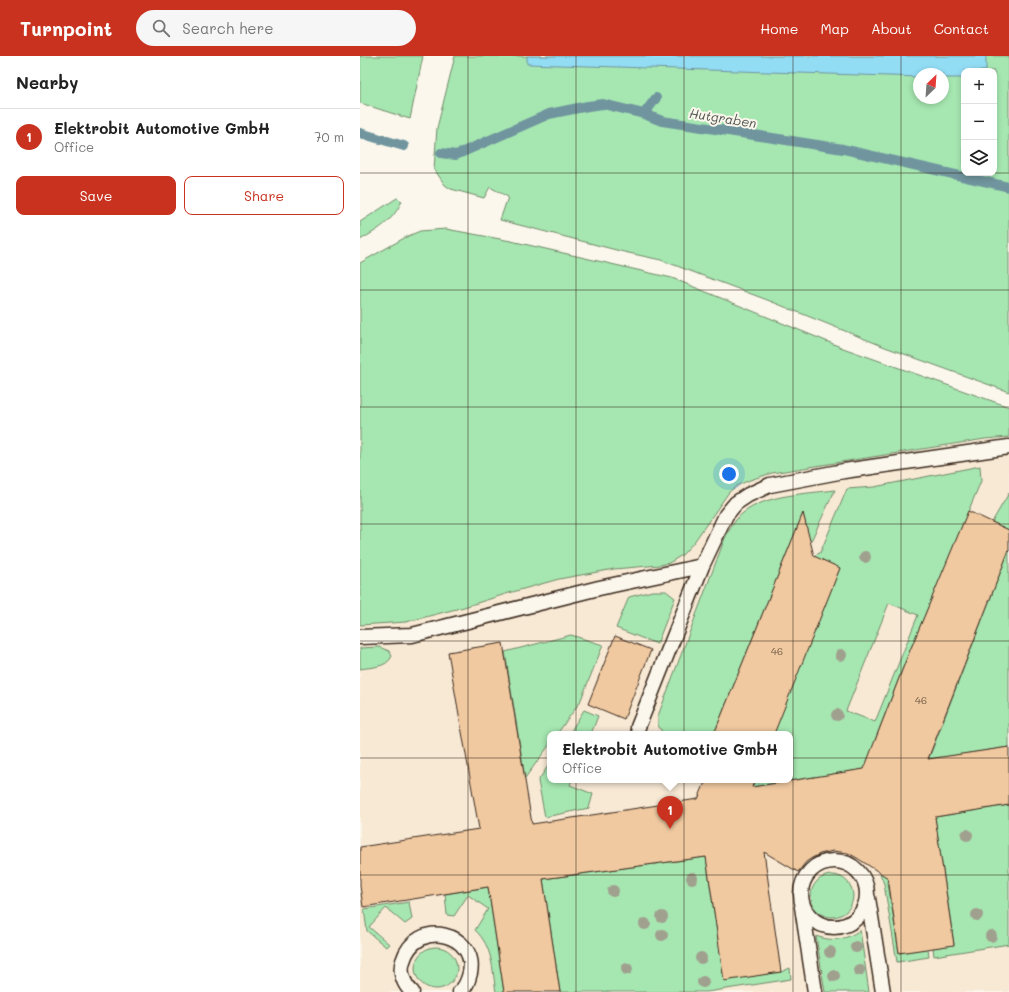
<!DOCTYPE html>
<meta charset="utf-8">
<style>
:root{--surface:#fff;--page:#f6f6f6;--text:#222;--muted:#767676;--line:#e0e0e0;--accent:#c8321e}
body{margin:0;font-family:Mali,sans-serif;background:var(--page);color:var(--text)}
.controls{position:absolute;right:12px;top:12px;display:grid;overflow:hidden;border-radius:8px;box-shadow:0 2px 6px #0003}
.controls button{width:36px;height:36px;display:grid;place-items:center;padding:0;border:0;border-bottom:1px solid var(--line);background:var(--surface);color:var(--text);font:20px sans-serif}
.compass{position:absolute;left:553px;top:12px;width:36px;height:36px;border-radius:50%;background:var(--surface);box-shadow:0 2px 6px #0003;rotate:25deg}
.you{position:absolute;left:369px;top:418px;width:14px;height:14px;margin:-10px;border:3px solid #fff;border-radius:50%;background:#1a73e8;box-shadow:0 0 0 6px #1a73e833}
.badge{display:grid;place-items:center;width:26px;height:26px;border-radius:50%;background:var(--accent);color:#fff;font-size:13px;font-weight:700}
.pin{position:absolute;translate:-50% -33px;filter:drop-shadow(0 1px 2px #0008)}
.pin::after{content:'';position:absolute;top:21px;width:14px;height:12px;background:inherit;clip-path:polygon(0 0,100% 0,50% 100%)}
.popup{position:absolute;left:187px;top:675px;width:246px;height:52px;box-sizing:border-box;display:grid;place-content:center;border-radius:8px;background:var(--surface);filter:drop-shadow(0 1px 3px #0005);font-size:13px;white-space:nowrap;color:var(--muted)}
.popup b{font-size:15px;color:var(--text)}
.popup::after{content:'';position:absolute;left:50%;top:100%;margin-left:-8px;border:8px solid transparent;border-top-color:var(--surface)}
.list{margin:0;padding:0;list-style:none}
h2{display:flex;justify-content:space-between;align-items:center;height:52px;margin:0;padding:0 16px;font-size:17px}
h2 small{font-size:13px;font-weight:400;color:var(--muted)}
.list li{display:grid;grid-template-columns:26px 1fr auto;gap:12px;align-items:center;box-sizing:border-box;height:56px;padding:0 16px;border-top:1px solid var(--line)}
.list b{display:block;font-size:15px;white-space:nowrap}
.list p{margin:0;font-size:13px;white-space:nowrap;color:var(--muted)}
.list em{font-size:13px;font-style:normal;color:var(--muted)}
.actions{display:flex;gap:8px;padding:12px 16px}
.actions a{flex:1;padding:9px 0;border:1px solid var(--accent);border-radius:8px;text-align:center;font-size:14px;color:var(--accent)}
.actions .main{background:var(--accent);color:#fff}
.icon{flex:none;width:22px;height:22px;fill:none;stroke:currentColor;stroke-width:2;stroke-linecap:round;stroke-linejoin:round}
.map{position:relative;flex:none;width:649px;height:936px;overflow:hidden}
header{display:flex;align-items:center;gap:24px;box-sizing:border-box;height:56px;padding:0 20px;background:var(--accent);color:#fff}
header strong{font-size:19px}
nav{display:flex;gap:22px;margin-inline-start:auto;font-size:14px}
.search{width:280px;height:36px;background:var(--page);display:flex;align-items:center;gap:10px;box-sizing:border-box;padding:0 14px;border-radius:22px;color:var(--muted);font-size:15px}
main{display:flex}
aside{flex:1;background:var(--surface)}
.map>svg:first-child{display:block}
.built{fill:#f8e9d5;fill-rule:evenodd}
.green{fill:#a6e7b1;stroke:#708868;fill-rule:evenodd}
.water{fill:#92dcf4;stroke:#6f959e}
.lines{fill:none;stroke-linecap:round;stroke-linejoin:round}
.stream{stroke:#6f959e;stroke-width:10}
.building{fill:#f0c9a0;stroke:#3b2a1e}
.lane-casing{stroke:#3b2a1e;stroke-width:17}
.lane{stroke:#fbf7ec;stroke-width:14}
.tree{fill:#a0a08f}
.grid{fill:none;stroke:#3b2a1e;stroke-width:1;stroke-opacity:0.55}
.labels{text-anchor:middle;stroke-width:4;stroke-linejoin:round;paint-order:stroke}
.number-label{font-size:10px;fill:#68523e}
.water-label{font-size:13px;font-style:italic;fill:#515654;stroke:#fbf7ec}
</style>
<header>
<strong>Turnpoint</strong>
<div class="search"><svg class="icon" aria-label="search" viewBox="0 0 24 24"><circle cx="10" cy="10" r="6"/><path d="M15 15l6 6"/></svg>Search here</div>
<nav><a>Home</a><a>Map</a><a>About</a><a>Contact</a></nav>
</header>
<main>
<aside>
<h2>Nearby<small></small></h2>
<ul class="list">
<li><span class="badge">1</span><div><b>Elektrobit Automotive GmbH</b><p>Office</p></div><em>70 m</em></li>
</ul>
<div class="actions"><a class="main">Save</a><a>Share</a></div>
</aside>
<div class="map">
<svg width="649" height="936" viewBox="0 0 649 936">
<rect width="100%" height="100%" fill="#fbf7ec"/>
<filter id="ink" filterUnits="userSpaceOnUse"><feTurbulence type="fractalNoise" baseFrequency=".025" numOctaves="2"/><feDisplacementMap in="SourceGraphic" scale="8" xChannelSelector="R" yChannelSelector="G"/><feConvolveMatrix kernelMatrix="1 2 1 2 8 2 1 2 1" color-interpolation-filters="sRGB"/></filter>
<g filter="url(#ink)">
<path class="built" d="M 86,173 L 151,185 L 312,222 L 483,292 L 649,351 L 649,936 L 0,936 L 0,207 L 46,181 L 60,175 ZM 190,678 L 430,678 L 430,724 L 190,724 Z"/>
<path class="green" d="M 0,0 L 63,0 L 50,63 L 0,47 Z
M 95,0 L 649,0 L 649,336 L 525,291 L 410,245 L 301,204 L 264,196 L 140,164 L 148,141 L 130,131 L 124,142 L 91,133 L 85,129 L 74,113 L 77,72 ZM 604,15 L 634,15 L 634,117 L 604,117 ZM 559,18 L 583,18 L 583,42 L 559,42 Z
M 37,142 L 42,145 C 32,166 19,173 0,184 L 0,166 Z
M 86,173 L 151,185 L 312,222 L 483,292 L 649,351 L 649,381 L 625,383 L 412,417 L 390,424 L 378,429 L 369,436 L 334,486 L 322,499 L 309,507 L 300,509 L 254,513 L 199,523 L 149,537 L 104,551 L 46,566 L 0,569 L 0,207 L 46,181 L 60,175 Z
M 620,410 L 621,425 L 546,604 L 515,684 L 511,712 L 392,731 L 395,724 L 430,724 L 430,678 L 413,678 L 480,512 L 453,500 L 460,497 L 487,433 L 514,431 ZM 529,547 L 558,559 L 515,666 L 486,655 Z
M 475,434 L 450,487 L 443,457 L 354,678 L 303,678 L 298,669 L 298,660 L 365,482 C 370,473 375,463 383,457 C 407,438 446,438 475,434 Z
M 649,437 L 649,474 L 632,466 Z
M 649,494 L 649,691 L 571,703 L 569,702 Z
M 292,535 L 306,535 L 315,542 L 297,588 L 256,572 L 269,541 Z
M 211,579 L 243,589 L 220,646 L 197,678 L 190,678 L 190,688 L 165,722 L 145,596 Z
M 19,591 L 29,595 L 32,600 C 27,612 11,611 0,613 L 0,592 Z
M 224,654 L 238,660 L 231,678 L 209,678 Z
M 190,707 L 190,724 L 212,724 L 210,729 L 233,738 L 229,752 L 185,761 L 178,725 Z
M 649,749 L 649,888 L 574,900 L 573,892 L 594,888 L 575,761 Z
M 519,770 L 539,897 L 568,892 L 569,901 L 537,906 L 524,828 L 518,812 Z
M 346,801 L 364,924 L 421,916 L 430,912 L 431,923 L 347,936 L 200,936 L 183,823 Z
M451 840a21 21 0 1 1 42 0a21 21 0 1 1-42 0Z
M 128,831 L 144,936 L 136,936 C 132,912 133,891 115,874 L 128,853 L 108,839 L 94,860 L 87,859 L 85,838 Z
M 49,846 L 52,863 L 45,868 L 26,852 L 9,871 L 29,888 L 26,891 L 7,875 L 4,853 Z
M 500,874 L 509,936 L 465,936 L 456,880 C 472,886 486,884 500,874 Z
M55 912a21 21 0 1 1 42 0a21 21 0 1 1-42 0Z"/>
<path class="water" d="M 167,0 L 626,0 L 626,15 L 604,15 L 604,22 L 583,22 L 583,18 L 559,18 L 559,21 L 167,8 Z"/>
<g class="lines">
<path class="stream" d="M 284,58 L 296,42
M 0,77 L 44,90
M 81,97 L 96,99 L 189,58 L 228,50 L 243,48 L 284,58 L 302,65 L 362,74 L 483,93 L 649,131"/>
</g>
<path class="building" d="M 608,455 L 649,474 L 649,494 L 568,703 L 649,691 L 649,749 L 575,761 L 594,889 L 539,897 L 528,822 L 497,802 L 488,797 L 473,795 L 460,798 L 452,802 L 446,806 L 438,816 L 404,796 L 421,916 L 364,925 L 346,801 L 183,823 L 200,936 L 144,936 L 128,831 L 3,851 L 0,830 L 0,791 L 119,773 L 88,596 L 143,587 L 172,768 L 338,743 L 346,724 L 395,724 L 392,731 L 504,713 L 546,604 Z
M 443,457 L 454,500 L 480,512 L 414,678 L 354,678 Z
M 255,580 L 291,594 L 264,663 L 228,648 Z"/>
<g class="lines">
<defs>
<path id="lane" d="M 0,581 L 52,579 L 239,532 L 342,510
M 278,671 L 342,510 L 366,459 L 376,447 L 388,439 L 410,429 L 484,415 L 649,391
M441 838a33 33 0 1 1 66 0a33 33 0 1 1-66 0Z
M 508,842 L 523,936
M 442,851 L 455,936
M 52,936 C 44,929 39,916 43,905 C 56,861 118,877 110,917 C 108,925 106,931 100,936"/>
</defs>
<use href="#lane" class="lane-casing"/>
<use href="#lane" class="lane"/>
</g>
<g class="tree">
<circle cx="505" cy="501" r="6"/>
<circle cx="481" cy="599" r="6"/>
<circle cx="477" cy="659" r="6"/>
<circle cx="607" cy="779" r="6"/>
<circle cx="332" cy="822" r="6"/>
<circle cx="253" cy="835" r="6"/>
<circle cx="617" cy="859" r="6"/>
<circle cx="302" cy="861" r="6"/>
<circle cx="285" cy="868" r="6"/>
<circle cx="302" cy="879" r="6"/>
<circle cx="631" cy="880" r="6"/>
<circle cx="496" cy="891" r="6"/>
<circle cx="470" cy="896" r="6"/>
<circle cx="341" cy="902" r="6"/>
<circle cx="267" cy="913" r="6"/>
<circle cx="499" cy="914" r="6"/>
<circle cx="474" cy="920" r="6"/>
<circle cx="343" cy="926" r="6"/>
</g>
</g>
<path class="grid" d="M 108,0 L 108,936M 216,0 L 216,936M 324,0 L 324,936M 433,0 L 433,936M 541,0 L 541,936M 0,117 L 604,117M 604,117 L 634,117M 634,117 L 649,117M 0,234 L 649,234M 0,351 L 649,351M 0,468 L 649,468M 0,585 L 649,585M 0,702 L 649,702M 0,819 L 649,819"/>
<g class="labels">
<g class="number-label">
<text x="417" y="599">46</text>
<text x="561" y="648">46</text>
</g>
<g class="water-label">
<text transform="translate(363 62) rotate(9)" y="5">Hutgraben</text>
</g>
</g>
</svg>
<div class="controls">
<button>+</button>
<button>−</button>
<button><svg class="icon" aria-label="layers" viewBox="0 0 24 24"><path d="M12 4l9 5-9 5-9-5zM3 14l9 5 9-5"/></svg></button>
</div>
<svg class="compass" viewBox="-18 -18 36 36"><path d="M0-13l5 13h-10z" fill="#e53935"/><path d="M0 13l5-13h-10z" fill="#767676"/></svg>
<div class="you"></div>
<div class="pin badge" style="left:310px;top:773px">1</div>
<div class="popup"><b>Elektrobit Automotive GmbH</b>Office</div>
</div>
</main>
